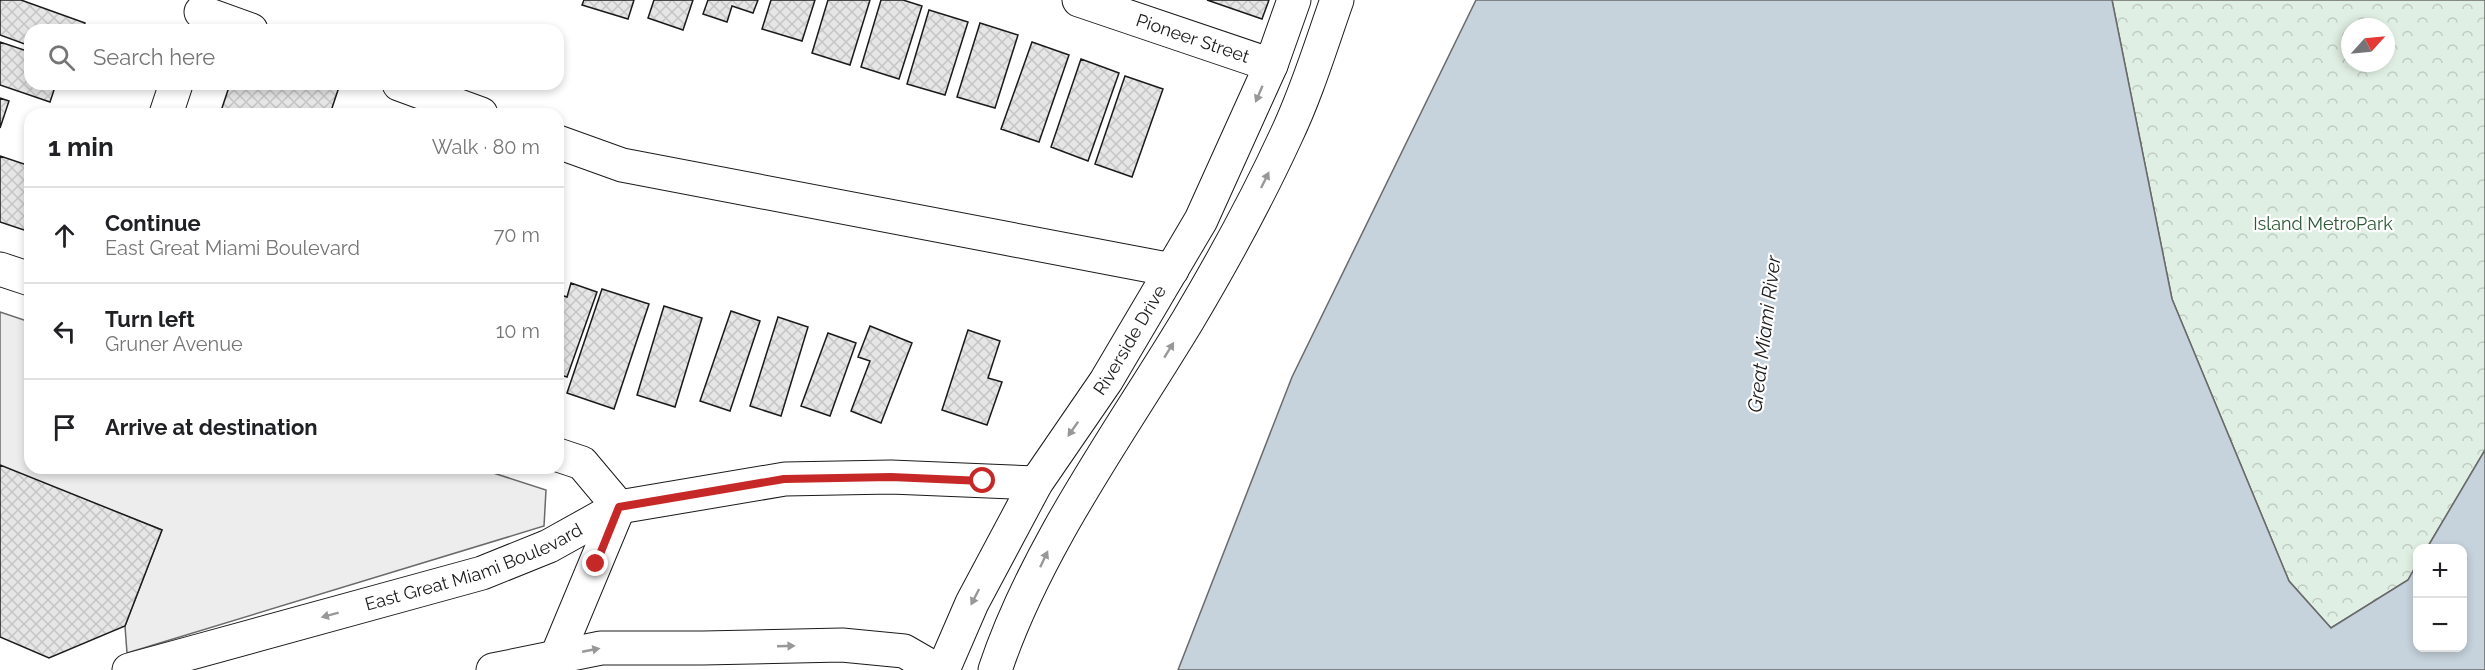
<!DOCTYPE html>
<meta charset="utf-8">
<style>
:root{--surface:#fff;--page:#f2f2f2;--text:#202124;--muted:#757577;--line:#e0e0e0}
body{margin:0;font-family:Raleway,sans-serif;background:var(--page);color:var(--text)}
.controls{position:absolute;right:18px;bottom:18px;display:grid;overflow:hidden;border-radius:12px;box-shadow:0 3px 9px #0003}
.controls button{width:54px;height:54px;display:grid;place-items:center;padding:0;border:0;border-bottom:2px solid var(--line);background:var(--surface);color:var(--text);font:30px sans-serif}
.compass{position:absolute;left:2341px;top:18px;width:54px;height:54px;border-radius:50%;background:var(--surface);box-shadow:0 3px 9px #0003;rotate:63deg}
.stop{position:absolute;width:18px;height:18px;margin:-14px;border:4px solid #c62828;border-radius:50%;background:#fff}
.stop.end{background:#c62828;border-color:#fff;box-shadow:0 2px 6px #0008}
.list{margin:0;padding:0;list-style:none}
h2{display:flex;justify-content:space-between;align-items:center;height:78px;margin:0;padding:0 24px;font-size:26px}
h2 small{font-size:20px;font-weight:400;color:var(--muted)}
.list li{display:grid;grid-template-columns:39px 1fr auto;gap:18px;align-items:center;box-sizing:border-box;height:96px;padding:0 24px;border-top:2px solid var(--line)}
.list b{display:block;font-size:22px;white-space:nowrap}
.list p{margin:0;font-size:20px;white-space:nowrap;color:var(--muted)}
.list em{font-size:20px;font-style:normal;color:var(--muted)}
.icon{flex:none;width:33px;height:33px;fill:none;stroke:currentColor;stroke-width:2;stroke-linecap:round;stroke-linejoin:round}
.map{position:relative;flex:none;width:2485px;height:670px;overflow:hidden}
.search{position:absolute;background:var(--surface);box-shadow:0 3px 9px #0003;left:24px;top:24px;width:540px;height:66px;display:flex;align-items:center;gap:15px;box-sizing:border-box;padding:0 21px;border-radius:18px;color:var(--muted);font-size:22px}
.panel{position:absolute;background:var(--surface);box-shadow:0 3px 9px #0003;left:24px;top:108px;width:540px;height:366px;border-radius:18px}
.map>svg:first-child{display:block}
.forest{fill:url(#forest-crowns);stroke:#6a6a6a;stroke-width:1.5;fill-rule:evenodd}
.parking{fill:#ededed;stroke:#6a6a6a;stroke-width:1.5}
.water{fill:#c6d2dc;stroke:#6a6a6a;stroke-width:1.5}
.building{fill:url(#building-cross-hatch);stroke:#1a1a1a;stroke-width:1.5}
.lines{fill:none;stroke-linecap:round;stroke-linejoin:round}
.minor-casing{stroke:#1a1a1a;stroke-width:35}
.major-casing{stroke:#1a1a1a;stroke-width:35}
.minor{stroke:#fff;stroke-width:33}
.major{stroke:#fff;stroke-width:33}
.oneway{fill:#989898}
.route{stroke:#c62828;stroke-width:8}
.labels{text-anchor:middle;stroke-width:4.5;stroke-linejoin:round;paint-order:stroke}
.street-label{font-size:18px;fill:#1a1a1a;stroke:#fff}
.park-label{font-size:18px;fill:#2b5a34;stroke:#fff}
.water-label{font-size:20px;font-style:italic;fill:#1a1a1a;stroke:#fff}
</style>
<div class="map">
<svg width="2485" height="670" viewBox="0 0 2485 670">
<defs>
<pattern id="forest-crowns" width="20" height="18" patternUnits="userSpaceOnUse" patternTransform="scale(1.5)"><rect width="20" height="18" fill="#e0efe3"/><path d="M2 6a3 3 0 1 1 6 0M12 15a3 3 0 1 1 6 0" fill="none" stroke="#c0ccc2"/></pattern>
<pattern id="building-cross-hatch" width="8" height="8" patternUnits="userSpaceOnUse" patternTransform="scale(1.5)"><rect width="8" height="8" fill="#e6e6e6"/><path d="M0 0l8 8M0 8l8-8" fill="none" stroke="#c5c5c5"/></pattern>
</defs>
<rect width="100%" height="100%" fill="#fff"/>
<path class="forest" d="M 2112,0 L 2485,0 L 2485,450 L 2427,548 L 2418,548 L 2417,564 L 2408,580 L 2331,628 L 2289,581 L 2172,299 ZM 2350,27 L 2386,27 L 2386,63 L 2350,63 Z"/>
<path class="parking" d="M 0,312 L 30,322 L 30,468 L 478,468 L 546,490 L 544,526 L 127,653 L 125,626 L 162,530 L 0,466 Z"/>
<path class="water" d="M 1476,0 L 2112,0 L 2172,299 L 2289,581 L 2331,628 L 2408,580 L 2417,564 L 2418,648 L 2462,648 L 2462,548 L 2427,548 L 2485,450 L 2485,670 L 1178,670 L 1292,377 Z"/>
<path class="building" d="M 0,0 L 21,0 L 85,23 L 83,30 L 30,30 L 30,46 L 0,35 Z
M 584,0 L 634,0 L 628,19 L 582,5 Z
M 654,0 L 693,0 L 683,30 L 648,18 Z
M 708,0 L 758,0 L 753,13 L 732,6 L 727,22 L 703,14 Z
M 771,0 L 815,0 L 802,41 L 762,29 Z
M 828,0 L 870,0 L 850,65 L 812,53 Z
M 881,0 L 903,0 L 922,6 L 899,79 L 861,67 Z
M 1207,0 L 1269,0 L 1262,19 Z
M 929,10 L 968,22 L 945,95 L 907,84 Z
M 980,23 L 1018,35 L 995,108 L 957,97 Z
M 0,42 L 30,52 L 30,84 L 56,84 L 50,102 L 0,85 Z
M 1032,42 L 1069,55 L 1039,142 L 1001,129 Z
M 1081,59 L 1119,73 L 1088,161 L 1051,147 Z
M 1125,76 L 1163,89 L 1132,177 L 1095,164 Z
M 230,84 L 340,84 L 330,114 L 220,114 Z
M 0,98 L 9,101 L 0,128 Z
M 0,156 L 30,166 L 30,232 L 0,222 Z
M 571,283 L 597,292 L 567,377 L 558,374 L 558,294 L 567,297 Z
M 602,289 L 649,304 L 614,409 L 567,393 Z
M 664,306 L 702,318 L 675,407 L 637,395 Z
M 731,311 L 760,321 L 730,411 L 700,401 Z
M 778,317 L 808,327 L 781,416 L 750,406 Z
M 870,326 L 912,343 L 881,423 L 851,411 L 870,361 L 858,357 Z
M 968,330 L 1000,341 L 988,378 L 1002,382 L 987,425 L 942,410 Z
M 828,333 L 856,343 L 830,416 L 801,406 Z
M 0,465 L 162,530 L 125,626 L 49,658 L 0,637 Z"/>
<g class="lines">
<defs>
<g id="minor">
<path id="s1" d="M 1079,0 L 1271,65"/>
<path d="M 201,12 L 251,30"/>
<path d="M 399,84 L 481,114"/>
<path d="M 166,114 L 176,84"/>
<path d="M 558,142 L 622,165 L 1172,270"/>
<path d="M 0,269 L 30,279"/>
<path d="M 558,455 L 582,463 L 619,507"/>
<path id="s2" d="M 129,670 L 482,573 L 549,546 L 619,507 L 785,479 L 891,477 L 1036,483"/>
<path d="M 493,670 L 601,648 L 703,648 L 842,645 L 904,651 L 937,670"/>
<path d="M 551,670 L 619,507"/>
</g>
<g id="major">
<path id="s3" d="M 943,670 L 972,603 L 1036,483 L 1106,381 L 1201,220 L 1271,65 L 1294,0"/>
<path d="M 995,670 C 1036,547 1121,431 1188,320 C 1223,261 1257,199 1286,136 C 1307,92 1321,45 1337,0"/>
</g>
</defs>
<use href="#minor" class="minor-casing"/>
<use href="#major" class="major-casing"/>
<use href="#minor" class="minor"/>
<use href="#major" class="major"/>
</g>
<defs><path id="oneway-solid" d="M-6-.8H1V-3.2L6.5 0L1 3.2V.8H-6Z" transform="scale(1.5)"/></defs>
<g class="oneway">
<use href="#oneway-solid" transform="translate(1259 94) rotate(113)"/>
<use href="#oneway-solid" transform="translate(1265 180) rotate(-64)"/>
<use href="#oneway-solid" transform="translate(1169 350) rotate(-58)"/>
<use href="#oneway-solid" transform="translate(1073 429) rotate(125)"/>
<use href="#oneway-solid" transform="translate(1044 559) rotate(-65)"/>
<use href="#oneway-solid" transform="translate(975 597) rotate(117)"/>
<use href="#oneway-solid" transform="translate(330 615) rotate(165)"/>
<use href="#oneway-solid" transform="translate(786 646) rotate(-2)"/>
<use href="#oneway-solid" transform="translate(591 650) rotate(-11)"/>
</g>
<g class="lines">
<path class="route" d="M 596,564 L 619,507 L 784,479 L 891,477 L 983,481"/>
</g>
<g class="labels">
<g class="street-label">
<text dy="6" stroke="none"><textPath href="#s1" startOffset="120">Pioneer Street</textPath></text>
<text dy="6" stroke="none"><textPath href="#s3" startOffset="380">Riverside Drive</textPath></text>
<text dy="6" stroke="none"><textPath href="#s2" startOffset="360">East Great Miami Boulevard</textPath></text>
</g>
<g class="park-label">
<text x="2323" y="230">Island MetroPark</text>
</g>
<g class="water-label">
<text transform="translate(1764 334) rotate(-83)" y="7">Great Miami River</text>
</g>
</g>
</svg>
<div class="controls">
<button>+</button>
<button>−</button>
</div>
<svg class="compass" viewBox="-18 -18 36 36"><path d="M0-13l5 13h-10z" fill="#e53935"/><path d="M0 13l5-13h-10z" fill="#757577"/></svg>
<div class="stop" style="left:983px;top:481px"></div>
<div class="stop end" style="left:596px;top:564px"></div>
<div class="search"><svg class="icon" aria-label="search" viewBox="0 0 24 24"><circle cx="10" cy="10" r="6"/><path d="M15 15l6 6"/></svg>Search here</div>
<section class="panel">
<h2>1 min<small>Walk · 80 m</small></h2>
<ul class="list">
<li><svg class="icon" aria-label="ahead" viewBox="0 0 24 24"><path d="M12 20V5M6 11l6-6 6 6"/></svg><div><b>Continue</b><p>East Great Miami Boulevard</p></div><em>70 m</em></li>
<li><svg class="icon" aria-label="left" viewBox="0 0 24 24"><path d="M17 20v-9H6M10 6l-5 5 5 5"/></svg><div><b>Turn left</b><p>Gruner Avenue</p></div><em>10 m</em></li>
<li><svg class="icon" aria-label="arrive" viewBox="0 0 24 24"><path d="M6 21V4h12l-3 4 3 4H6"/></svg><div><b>Arrive at destination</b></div></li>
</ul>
</section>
</div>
